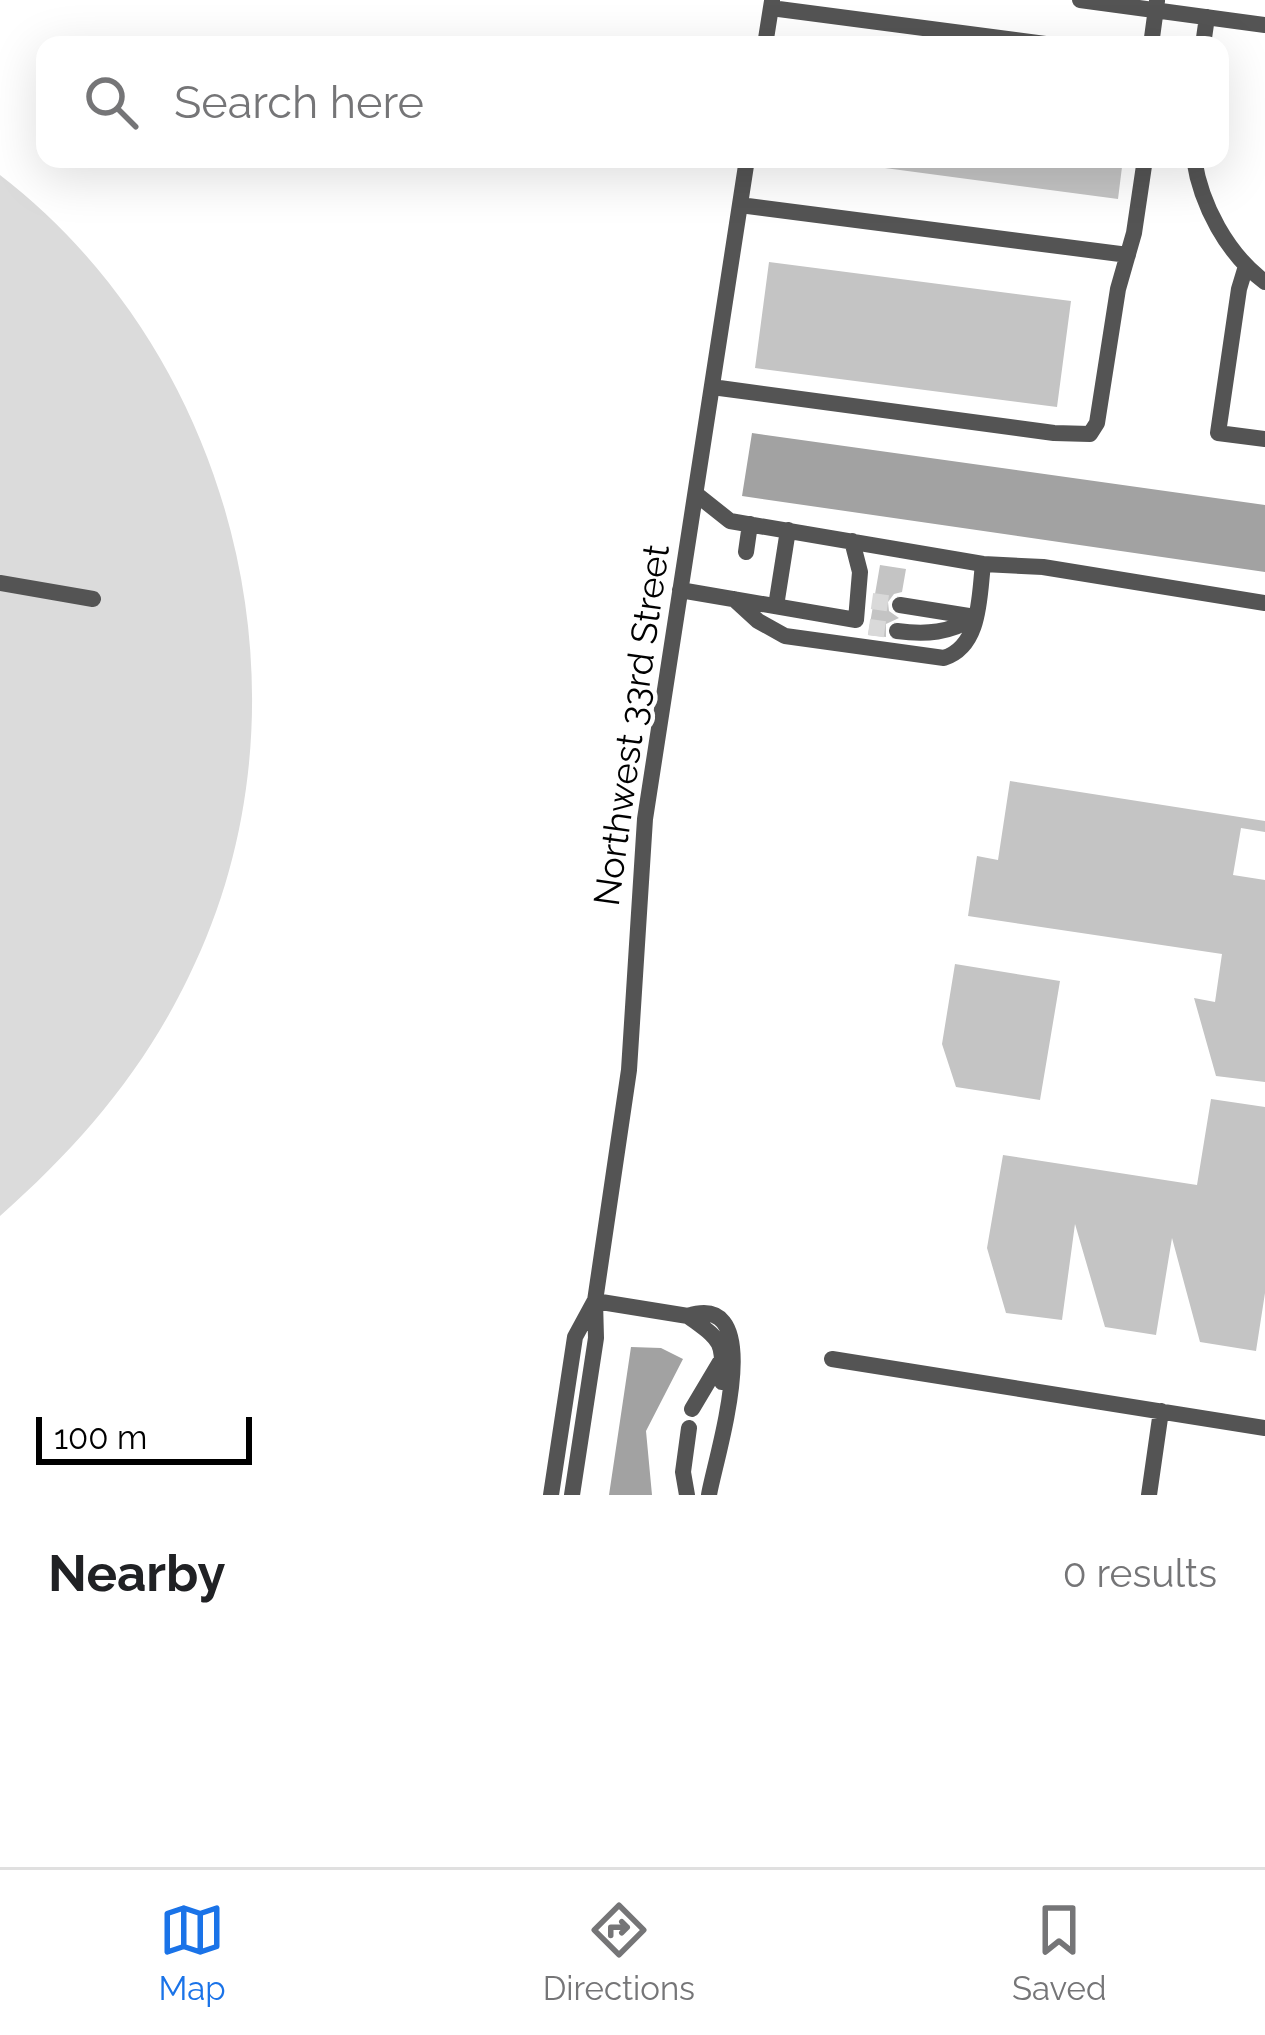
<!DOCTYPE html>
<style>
:root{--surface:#fff;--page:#f2f2f2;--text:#202124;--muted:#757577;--line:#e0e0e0;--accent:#1a73e8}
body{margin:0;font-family:Raleway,sans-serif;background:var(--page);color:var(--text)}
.scale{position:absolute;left:36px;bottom:30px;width:216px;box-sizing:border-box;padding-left:12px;border:6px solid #000;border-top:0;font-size:33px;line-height:42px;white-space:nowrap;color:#000;-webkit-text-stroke:9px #fff;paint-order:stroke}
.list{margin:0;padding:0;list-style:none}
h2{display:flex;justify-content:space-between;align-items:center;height:156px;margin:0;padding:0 48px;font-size:51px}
h2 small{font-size:39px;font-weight:400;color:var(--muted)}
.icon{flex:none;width:66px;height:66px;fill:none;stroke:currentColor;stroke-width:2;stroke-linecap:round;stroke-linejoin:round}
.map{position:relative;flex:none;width:1265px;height:1495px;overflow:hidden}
.search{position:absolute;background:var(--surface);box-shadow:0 12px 48px #0002;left:36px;right:36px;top:36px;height:132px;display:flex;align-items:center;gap:30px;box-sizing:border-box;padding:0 42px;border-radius:24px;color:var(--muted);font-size:45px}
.sheet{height:372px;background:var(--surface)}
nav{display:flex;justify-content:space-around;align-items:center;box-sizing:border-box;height:168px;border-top:3px solid var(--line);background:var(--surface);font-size:33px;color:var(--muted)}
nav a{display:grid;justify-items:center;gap:6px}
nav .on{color:var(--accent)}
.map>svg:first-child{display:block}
.green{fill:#dbdbdb}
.water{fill:#a2a2a2}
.building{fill:#c4c4c4}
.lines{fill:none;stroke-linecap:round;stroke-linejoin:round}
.minor-tunnel{stroke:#d9d9d9;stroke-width:16;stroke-dasharray:16 8;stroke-linecap:butt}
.minor{stroke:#545454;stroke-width:16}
.labels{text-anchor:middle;stroke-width:9;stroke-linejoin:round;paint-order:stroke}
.street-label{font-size:36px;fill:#000;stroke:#fff}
</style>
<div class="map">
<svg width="1265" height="1495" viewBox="0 0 1265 1495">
<rect width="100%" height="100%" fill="#fff"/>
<path class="green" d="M 0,175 C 238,358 322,706 189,976 C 143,1072 79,1146 0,1216 Z"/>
<path class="water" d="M 752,433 L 1265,505 L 1265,572 L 742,496 Z
M 631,1347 L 661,1348 L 683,1359 L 646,1431 L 652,1495 L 609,1495 Z"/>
<path class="building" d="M 870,159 L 1123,159 L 1118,199 L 870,166 Z
M 769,262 L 1071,301 L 1057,407 L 755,368 Z
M 880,565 L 906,569 L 902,592 L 894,594 L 888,602 L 889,611 L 899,618 L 886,624 L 886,637 L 868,635 Z
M 1010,781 L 1265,821 L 1265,832 L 1241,828 L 1233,875 L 1265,880 L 1265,1082 L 1216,1076 L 1194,998 L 1215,1002 L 1222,954 L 968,916 L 977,856 L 998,860 Z
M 955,964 L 1060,981 L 1040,1100 L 956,1087 L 942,1044 Z
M 1211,1099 L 1265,1107 L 1265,1293 L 1256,1351 L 1200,1342 L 1172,1238 L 1156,1335 L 1105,1327 L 1075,1224 L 1062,1320 L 1006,1313 L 987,1248 L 1003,1155 L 1197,1185 Z"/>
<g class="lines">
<path class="minor-tunnel" d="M 872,601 L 900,605
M 869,627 L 897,631"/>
<path class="minor" d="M 1080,0 L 1265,25
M 771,8 L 1053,45
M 765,45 L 772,1
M 1151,45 L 1157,1
M 1203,45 L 1207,17
M 1194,159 C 1201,205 1227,254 1265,282
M 740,205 L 1128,255
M 1246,266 L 1239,289 L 1218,433 L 1265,439
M 712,387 L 1054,433 L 1090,434 L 1097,423 L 1118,289 L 1134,233 L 1145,159
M 696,494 L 730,521 L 983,564 L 1043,567 L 1265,603
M 746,552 L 750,524
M 0,583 L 93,599
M 680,590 L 856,620 L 860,572 L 852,541
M 734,599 L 758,621 L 785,636 L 944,658 C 981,646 979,597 983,564
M 900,605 L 975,617
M 776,606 L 788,530
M 897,631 C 926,635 950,633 975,617
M 595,1301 L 688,1316 C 771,1289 714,1462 709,1495
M 688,1316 C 720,1340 724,1339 722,1382
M 832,1359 L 1265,1428
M 692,1409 L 720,1362
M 551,1495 L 575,1337 L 594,1302
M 572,1495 L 596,1338 L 595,1301 L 629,1070 L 645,819 L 747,159
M 687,1495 L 683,1472 L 689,1428
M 1149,1495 L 1161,1411"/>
</g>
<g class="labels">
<g class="street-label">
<text transform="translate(631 725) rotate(-82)" y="13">Northwest 33rd Street</text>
</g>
</g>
</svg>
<div class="scale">100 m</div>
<div class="search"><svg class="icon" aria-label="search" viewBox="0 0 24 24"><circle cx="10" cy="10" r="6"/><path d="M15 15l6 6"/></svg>Search here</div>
</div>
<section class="sheet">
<h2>Nearby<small>0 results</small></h2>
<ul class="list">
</ul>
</section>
<nav>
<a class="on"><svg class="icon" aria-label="map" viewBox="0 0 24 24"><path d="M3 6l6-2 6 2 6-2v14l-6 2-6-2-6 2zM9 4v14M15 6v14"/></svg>Map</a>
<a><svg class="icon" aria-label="directions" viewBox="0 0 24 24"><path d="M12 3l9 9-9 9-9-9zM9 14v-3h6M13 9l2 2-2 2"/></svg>Directions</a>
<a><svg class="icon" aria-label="saved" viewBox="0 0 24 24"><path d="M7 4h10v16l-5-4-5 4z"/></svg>Saved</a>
</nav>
